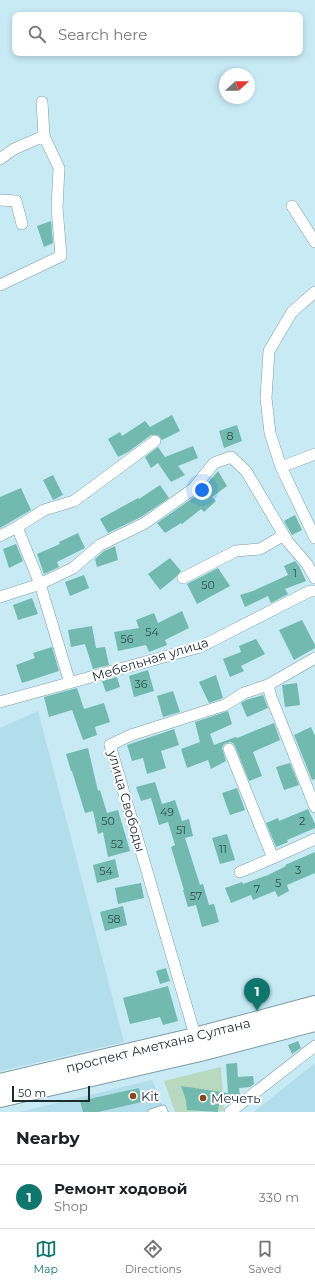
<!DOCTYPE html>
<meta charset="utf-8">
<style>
:root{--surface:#fff;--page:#f6f6f6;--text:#202124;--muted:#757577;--line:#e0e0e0;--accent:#0f766e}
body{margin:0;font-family:Montserrat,sans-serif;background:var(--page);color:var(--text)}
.compass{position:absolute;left:219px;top:68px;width:36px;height:36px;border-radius:50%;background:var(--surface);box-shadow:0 2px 6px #0003;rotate:69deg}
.scale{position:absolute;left:12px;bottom:10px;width:78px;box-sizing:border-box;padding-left:4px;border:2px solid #1d2a2e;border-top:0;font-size:11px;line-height:14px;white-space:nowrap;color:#1d2a2e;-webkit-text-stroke:3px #fff;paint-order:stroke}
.you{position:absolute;left:202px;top:490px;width:14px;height:14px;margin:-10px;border:3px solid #fff;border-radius:50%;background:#1a73e8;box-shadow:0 0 0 6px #1a73e833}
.badge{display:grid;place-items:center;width:26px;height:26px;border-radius:50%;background:var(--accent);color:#fff;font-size:13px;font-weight:700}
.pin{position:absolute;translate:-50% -33px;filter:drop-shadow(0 1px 2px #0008)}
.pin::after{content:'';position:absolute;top:21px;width:14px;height:12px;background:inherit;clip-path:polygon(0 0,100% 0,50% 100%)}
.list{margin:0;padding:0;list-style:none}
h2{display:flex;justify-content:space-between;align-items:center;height:52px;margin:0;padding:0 16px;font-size:17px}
h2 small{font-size:13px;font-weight:400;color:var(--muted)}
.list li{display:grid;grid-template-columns:26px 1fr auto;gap:12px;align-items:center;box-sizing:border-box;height:64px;padding:0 16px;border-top:1px solid var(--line)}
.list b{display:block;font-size:15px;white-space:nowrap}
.list p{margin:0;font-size:13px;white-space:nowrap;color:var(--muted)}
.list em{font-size:13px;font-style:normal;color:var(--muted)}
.icon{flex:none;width:22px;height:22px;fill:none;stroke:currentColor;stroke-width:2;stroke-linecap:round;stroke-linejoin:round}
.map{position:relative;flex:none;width:315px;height:1112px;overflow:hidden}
.search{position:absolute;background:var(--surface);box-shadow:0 2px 6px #0003;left:12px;right:12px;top:12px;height:44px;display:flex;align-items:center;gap:10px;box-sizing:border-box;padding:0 14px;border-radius:8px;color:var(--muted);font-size:15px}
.sheet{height:116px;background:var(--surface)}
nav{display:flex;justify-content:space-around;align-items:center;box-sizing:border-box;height:56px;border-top:1px solid var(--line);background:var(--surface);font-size:11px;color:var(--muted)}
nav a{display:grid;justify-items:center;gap:2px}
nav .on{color:var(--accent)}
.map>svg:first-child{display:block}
.built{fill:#b2ddea}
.green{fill:#b9d9be}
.building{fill:#72b9af}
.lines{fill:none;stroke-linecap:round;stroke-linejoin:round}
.service-casing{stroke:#7d9ea8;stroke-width:7}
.minor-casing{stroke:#7d9ea8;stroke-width:12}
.primary-casing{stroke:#7d9ea8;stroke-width:20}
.service{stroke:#fff;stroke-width:5.5}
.minor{stroke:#fff;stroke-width:11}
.primary{stroke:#fff;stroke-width:18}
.poi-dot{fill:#8b461c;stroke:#fff;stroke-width:1.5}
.labels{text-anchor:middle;stroke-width:4;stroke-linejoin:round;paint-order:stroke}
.number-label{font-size:11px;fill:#324e4e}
.street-label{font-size:13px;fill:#1d2a2e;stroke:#fff}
.poi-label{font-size:13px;fill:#1d2a2e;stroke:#fff;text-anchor:start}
</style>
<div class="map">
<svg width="315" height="1112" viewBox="0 0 315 1112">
<rect width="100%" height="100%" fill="#c7eaf5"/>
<path class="built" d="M 38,711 L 124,1042 L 0,1071 L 0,728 Z
M 315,1063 L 315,1112 L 254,1112 Z
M 152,1080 L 165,1112 L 19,1112 Z"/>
<path class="green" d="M 221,1067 L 224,1111 L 175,1112 L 164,1081 Z"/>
<path class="building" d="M 51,221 L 53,243 L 44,247 L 37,226 Z
M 172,415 L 180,431 L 162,440 L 158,435 L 151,435 L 128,452 L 118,457 L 108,439 L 120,432 L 122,436 L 145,421 L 150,427 Z
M 237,425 L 242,441 L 224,448 L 219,431 Z
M 193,446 L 198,458 L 178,466 L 185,475 L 171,482 L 158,463 L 151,468 L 145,457 L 158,447 L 165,457 Z
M 218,471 L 227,486 L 212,497 L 216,501 L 204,512 L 201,509 L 182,524 L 181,523 L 165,533 L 157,523 L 197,495 Z
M 53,475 L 63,495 L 53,500 L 43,480 Z
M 160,485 L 169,498 L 141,517 L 108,533 L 100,519 L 138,498 L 139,499 Z
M 21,488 L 31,510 L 0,528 L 0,497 Z
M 295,515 L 302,530 L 292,535 L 284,521 Z
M 78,533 L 85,548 L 57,562 L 59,567 L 44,574 L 37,554 L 60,544 L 59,542 Z
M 16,544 L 23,561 L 9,568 L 3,549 Z
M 115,546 L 118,560 L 97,567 L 95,559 L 104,551 Z
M 170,558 L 181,571 L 176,577 L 160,590 L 148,574 Z
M 295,561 L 299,566 L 306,581 L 285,589 L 288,594 L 271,603 L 268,596 L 245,607 L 240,595 L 253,591 L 288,575 L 284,566 Z
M 218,568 L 230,586 L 197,604 L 187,584 Z
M 84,575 L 89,588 L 70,596 L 65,582 Z
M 32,598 L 38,614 L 18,620 L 13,605 Z
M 182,611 L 189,628 L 165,640 L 167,645 L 149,652 L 146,645 L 118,651 L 114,632 L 139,628 L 136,620 L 154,613 L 158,623 Z
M 302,620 L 315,645 L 315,648 L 294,660 L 279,630 Z
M 92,626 L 96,648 L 105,647 L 109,665 L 93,669 L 85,644 L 71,647 L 68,630 Z
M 256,639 L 265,654 L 241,666 L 244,671 L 230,677 L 223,659 L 241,652 L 239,646 Z
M 52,647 L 59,671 L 22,683 L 16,665 L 35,658 L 33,653 Z
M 148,670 L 154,691 L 134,697 L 129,676 Z
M 216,675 L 223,698 L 209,703 L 199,682 Z
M 117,677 L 120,687 L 106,692 L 102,681 Z
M 297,683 L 300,705 L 285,707 L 282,685 Z
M 77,688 L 84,709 L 104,703 L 110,722 L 95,727 L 97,735 L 83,740 L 72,710 L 49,717 L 44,697 Z
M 173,691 L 180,712 L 163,717 L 157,696 Z
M 263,695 L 268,708 L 247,717 L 241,703 L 246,700 Z
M 228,711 L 232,724 L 210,734 L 214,745 L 236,737 L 237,738 L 274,723 L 280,740 L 253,752 L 262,776 L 249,781 L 235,746 L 233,743 L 230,742 L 224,744 L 222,748 L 226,761 L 211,769 L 208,760 L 187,768 L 181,749 L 200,742 L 195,722 Z
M 311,727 L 315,736 L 315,779 L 312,780 L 294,735 Z
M 174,729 L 179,745 L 161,751 L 166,768 L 147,774 L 143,758 L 132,761 L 127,745 Z
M 88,748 L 98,791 L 100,790 L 107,813 L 118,810 L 130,851 L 108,857 L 103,832 L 98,834 L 93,811 L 85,813 L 72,771 L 71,771 L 66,754 Z
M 290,763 L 299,785 L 284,790 L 276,767 Z
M 155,782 L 162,804 L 175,800 L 182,821 L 189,819 L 193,836 L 185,838 L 200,885 L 203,884 L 209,905 L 214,904 L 219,922 L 202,927 L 196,905 L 188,907 L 183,890 L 184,890 L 171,847 L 175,845 L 168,822 L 159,825 L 151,798 L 141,801 L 136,787 Z
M 237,788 L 245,810 L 230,815 L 222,793 Z
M 308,809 L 315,824 L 315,828 L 287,840 L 288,842 L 276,847 L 266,823 L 278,818 L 279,821 Z
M 227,834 L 235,860 L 220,864 L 212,838 Z
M 315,852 L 315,873 L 287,885 L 289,891 L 278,897 L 275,891 L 253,900 L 251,895 L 231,903 L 225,888 L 242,882 L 243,884 L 268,875 L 286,866 L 285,865 Z
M 115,859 L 119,877 L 97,883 L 93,865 Z
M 141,883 L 144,898 L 118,904 L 115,888 Z
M 123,906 L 127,925 L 105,931 L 100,912 Z
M 166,968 L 170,981 L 160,984 L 156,971 Z
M 168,986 L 178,1021 L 163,1025 L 160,1017 L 130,1024 L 123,998 Z
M 298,1041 L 301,1048 L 292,1054 L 288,1045 Z
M 237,1063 L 238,1077 L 253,1076 L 254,1084 L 250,1087 L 239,1088 L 240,1095 L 233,1101 L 219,1102 L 218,1112 L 187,1110 L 186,1100 L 181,1086 L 228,1093 L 226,1064 Z
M 139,1088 L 142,1102 L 98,1112 L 83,1112 L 80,1101 Z"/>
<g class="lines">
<defs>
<path id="service" d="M 151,1112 L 163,1108 L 165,1112"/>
<path id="minor" d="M 0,159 L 14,149 L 44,136
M 0,200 L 16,201 L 22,224
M 292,206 L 315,242
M 0,285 L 61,256 L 57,208 L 59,168 L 44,136 L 42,102
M 315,292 L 292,312 L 269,351 L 266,398 L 270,433 L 281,467 L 315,538
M 281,467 L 315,454
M 17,527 L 40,584 L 70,683
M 0,536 L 17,527 L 44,510 L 74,501 L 155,441
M 183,578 L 236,551 L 260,549 L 284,535
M 0,597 L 40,584 L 73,568 L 100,545 L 145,523 L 193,489 L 214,463 L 231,457 L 246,471 L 288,542 L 307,564 L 315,578
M 268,685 L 315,658
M 0,702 L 200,647 L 310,591 L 315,591
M 229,749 L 273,858 L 315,839
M 240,872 L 273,858
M 197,1042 L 110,745 L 131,735 L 225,705 L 244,693 L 268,685 L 271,697 L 315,807
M 230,1112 L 315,1046"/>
<path id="primary" d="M 0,1083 L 195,1037 L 315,1005
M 0,1098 L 200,1052 L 315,1022"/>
</defs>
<use href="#service" class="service-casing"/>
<use href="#minor" class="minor-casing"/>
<use href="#primary" class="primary-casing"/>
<use href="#service" class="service"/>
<use href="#minor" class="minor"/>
<use href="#primary" class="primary"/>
</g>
<g class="poi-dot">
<circle cx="133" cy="1096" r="4"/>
<circle cx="203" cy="1098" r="4"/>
</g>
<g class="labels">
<g class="number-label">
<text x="230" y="440">8</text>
<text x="295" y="577">1</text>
<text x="208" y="589">50</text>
<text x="152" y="636">54</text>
<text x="127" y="643">56</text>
<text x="141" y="688">36</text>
<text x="167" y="816">49</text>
<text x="108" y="825">50</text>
<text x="302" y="825">2</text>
<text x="181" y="834">51</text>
<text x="117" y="848">52</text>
<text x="223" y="853">11</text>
<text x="298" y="874">3</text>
<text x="106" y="875">54</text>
<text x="278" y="887">5</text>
<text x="257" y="893">7</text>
<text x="196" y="900">57</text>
<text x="114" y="923">58</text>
</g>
<g class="street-label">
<text transform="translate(150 659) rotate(-17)" y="5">Мебельная улица</text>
<text transform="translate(127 801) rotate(74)" y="5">улица Свободы</text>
<text transform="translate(158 1045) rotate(-14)" y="5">проспект Аметхана Султана</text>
</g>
<g class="poi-label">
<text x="141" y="1101">Kit</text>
<text x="211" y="1103">Мечеть</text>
</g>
</g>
</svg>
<svg class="compass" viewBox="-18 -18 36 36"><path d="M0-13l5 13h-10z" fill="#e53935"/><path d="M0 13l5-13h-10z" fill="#757577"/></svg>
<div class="scale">50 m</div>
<div class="you"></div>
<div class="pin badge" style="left:257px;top:1011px">1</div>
<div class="search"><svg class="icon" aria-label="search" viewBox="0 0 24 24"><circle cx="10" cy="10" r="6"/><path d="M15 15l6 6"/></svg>Search here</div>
</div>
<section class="sheet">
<h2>Nearby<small></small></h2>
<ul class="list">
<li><span class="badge">1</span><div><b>Ремонт ходовой</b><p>Shop</p></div><em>330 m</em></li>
</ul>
</section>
<nav>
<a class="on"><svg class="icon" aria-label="map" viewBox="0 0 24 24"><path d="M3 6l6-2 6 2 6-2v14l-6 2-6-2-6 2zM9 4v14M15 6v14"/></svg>Map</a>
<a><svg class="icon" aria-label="directions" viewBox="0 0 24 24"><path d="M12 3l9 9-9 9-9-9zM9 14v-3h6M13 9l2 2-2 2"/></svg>Directions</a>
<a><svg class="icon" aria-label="saved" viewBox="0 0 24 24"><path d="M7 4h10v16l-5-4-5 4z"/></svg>Saved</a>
</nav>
